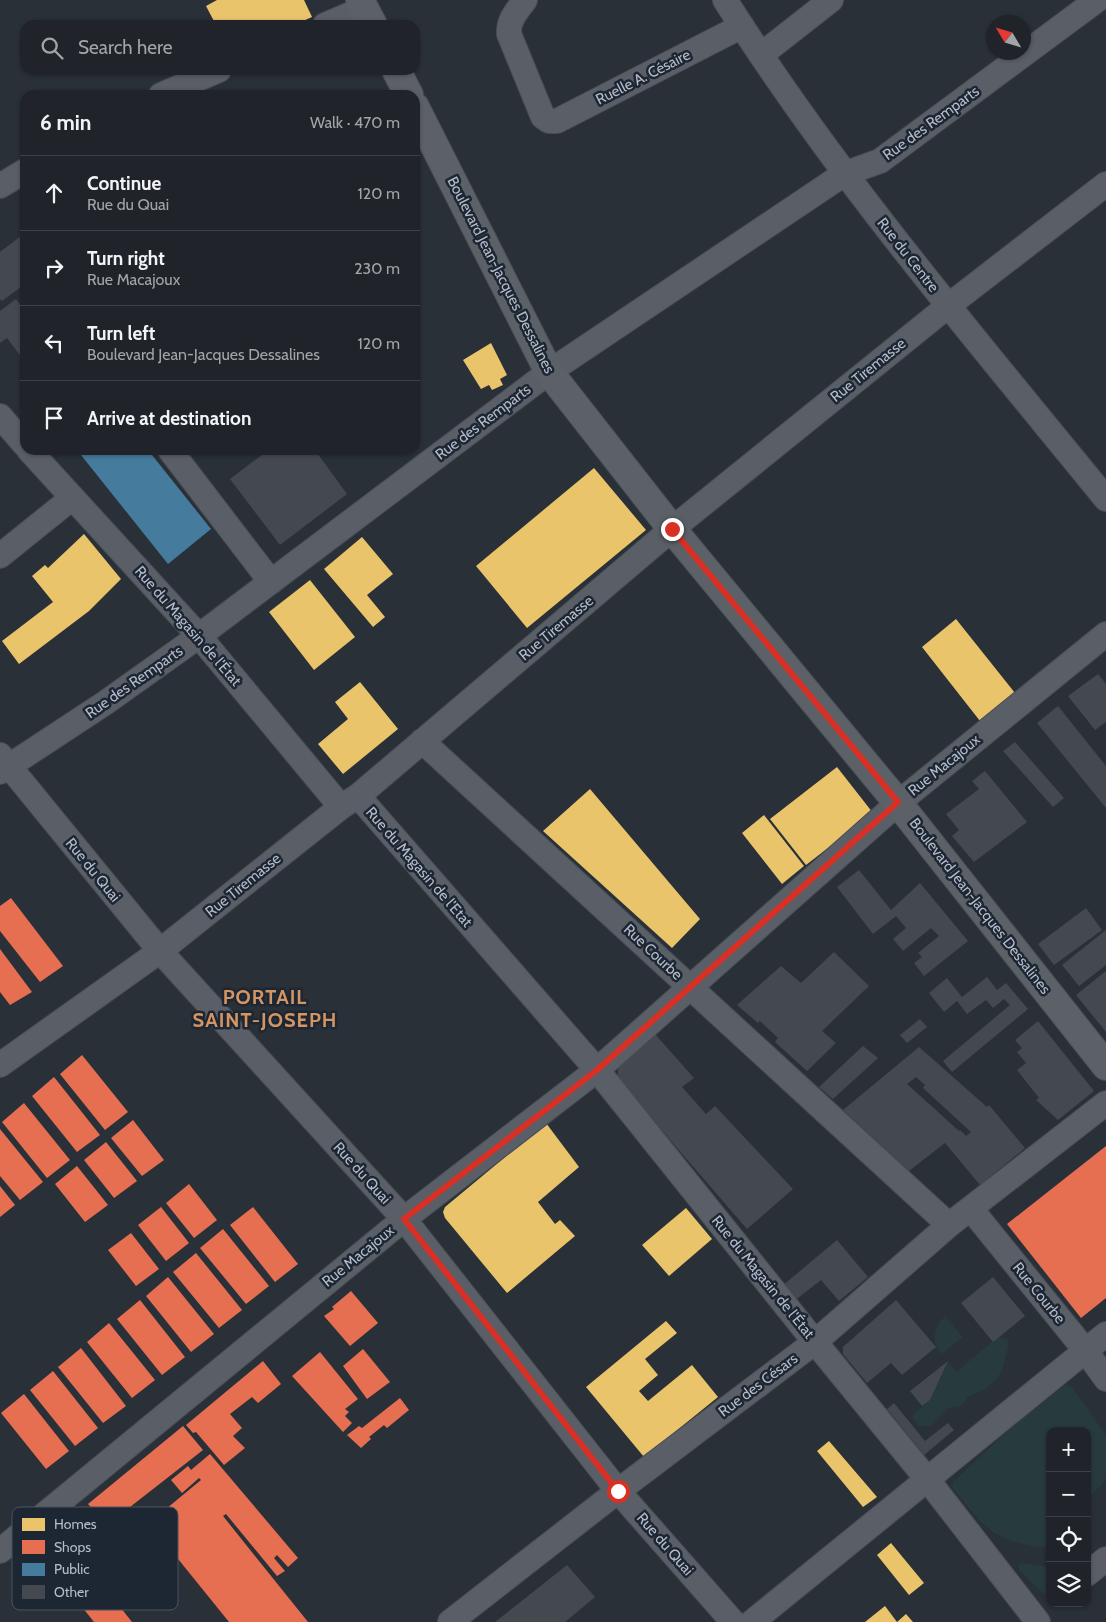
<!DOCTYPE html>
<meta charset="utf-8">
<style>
:root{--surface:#20242a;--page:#2d3036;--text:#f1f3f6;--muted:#a2a4a8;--line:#3d4147}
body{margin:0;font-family:Cabin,sans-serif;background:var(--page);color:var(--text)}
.controls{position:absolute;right:15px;bottom:15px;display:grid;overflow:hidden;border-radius:10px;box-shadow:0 1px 4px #0004}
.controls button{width:45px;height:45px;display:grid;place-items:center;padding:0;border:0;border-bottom:1px solid var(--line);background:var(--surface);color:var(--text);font:25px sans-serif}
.compass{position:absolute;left:986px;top:15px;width:45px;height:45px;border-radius:50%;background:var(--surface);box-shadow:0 1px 4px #0004;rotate:308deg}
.stop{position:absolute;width:15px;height:15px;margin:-11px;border:4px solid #d93025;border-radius:50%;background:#fff}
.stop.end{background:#d93025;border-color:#fff;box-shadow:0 1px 5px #0008}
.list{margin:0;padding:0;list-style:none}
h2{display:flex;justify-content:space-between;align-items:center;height:65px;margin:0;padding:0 20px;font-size:21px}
h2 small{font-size:16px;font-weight:400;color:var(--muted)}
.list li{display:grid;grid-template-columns:32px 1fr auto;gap:15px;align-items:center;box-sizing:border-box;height:75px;padding:0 20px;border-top:1px solid var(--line)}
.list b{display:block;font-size:19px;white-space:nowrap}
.list p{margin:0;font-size:16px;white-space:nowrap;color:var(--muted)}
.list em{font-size:16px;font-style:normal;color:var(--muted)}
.icon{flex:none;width:28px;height:28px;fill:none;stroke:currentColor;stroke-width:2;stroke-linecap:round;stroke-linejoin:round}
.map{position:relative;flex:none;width:1106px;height:1622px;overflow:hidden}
.search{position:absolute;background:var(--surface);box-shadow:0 1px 4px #0004;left:20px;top:20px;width:400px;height:55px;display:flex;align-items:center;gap:12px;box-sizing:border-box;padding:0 18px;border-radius:15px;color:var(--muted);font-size:19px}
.panel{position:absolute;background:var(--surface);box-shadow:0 1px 4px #0004;left:20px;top:90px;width:400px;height:365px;border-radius:15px}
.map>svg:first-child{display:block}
.green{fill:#273a3e}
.homes{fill:#e9c46a}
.shops{fill:#e76f51}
.public{fill:#457b9d}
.building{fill:#444950;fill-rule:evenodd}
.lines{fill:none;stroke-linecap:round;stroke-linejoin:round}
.minor-casing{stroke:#484c53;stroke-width:26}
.major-casing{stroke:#484c55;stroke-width:30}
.minor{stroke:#5a5e66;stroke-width:24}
.major{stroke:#5c6168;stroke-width:28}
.route{stroke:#d93025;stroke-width:6}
.labels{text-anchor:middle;stroke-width:5;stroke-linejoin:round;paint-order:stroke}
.street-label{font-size:15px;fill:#b4bcc9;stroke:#1d2633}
.district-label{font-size:20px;font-weight:bold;letter-spacing:1px;fill:#d59563;stroke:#1d2633}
.key{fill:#1d2633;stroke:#4a5360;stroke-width:1}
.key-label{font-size:14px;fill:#b4bcc9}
</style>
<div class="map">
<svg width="1106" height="1622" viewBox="0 0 1106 1622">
<rect width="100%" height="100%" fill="#2a3038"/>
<path class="green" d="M 945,1316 L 963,1337 L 942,1354 C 930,1341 934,1328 945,1316 Z
M 998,1337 L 1008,1340 L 1009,1344 L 1002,1370 L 996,1380 L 984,1390 L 968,1397 L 962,1405 L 948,1408 L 930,1426 L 919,1426 L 913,1419 L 913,1415 L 930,1400 L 948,1361 L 956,1372 Z
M 1065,1385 L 1071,1386 L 1106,1435 L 1106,1478 L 1101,1486 L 1087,1498 L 1087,1431 L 1050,1431 L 1050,1548 C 993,1542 986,1530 952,1487 L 953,1482 L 1011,1428 Z
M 1019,1563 L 1050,1567 L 1050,1595 L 1047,1596 L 1034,1585 L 1018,1568 Z"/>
<path class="homes" d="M 217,0 L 304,0 L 312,17 L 294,25 L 216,25 L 206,6 Z
M 491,343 L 507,375 L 500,379 L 503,385 L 492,390 L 489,385 L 481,389 L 463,360 Z
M 594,468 L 646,530 L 527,628 L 476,566 Z
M 84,534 L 121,579 L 89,611 L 19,664 L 2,641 L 53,602 L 32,576 L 45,565 L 48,568 Z
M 362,537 L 393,574 L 367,595 L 385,617 L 373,627 L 324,569 Z
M 310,580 L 355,637 L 314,670 L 269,612 Z
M 956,619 L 1015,693 L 980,721 L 922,647 Z
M 360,682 L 398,729 L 343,774 L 318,744 L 348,719 L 335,702 Z
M 837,767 L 873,813 L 806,865 L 770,819 Z
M 590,789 L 700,919 L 672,948 L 543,831 Z
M 764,815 L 804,866 L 782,884 L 742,833 Z
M 546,1123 L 579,1167 L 538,1202 L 555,1224 L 560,1220 L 575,1236 L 507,1293 L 445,1218 L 443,1212 L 445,1207 Z
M 686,1208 L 712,1239 L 669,1276 L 642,1245 Z
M 666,1321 L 677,1333 L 645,1359 L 658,1375 L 639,1391 L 648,1401 L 692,1365 L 718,1397 L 644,1457 L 586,1387 Z
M 829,1441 L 877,1497 L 863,1507 L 817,1451 Z
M 891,1543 L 924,1583 L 909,1595 L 877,1555 Z
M 885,1606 L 897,1622 L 906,1614 L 913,1622 L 865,1622 Z"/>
<path class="shops" d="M 11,898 L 63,966 L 40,982 L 0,931 L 0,906 Z
M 0,949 L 32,992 L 10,1005 L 0,992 Z
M 82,1055 L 128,1112 L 105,1130 L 60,1074 Z
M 54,1077 L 100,1135 L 77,1152 L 32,1096 Z
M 24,1103 L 70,1160 L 47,1178 L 2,1122 Z
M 133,1120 L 164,1160 L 142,1176 L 111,1138 Z
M 0,1129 L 43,1182 L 20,1200 L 0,1176 Z
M 106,1142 L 137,1181 L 114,1198 L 84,1160 Z
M 1106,1146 L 1106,1298 L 1081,1318 L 1007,1224 Z
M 77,1166 L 108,1205 L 85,1222 L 55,1184 Z
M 189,1184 L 217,1220 L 194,1238 L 166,1203 Z
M 0,1186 L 15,1205 L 0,1217 Z
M 161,1207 L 189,1243 L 166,1261 L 138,1225 Z
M 253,1207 L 298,1264 L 275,1282 L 230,1225 Z
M 223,1229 L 269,1286 L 246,1304 L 200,1248 Z
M 131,1233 L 159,1269 L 136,1286 L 108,1250 Z
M 196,1253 L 242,1310 L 219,1328 L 173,1272 Z
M 168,1277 L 214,1334 L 191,1352 L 146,1296 Z
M 351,1291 L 378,1323 L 350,1346 L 324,1316 L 334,1309 L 332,1307 Z
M 140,1300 L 185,1357 L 162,1375 L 117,1319 Z
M 109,1323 L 155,1380 L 132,1398 L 87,1342 Z
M 81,1348 L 126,1406 L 103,1423 L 58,1367 Z
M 363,1349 L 390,1382 L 367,1399 L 343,1366 Z
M 320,1352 L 358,1399 L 345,1409 L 349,1412 L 345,1416 L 352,1423 L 343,1432 L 292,1376 Z
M 263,1361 L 281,1384 L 258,1403 L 252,1397 L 230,1414 L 242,1428 L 233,1436 L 245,1448 L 224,1465 L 196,1432 L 193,1433 L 186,1425 Z
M 53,1371 L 98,1428 L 75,1446 L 30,1390 Z
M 24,1394 L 69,1451 L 46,1469 L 1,1413 Z
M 400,1398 L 409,1410 L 387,1428 L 384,1425 L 369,1437 L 371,1439 L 361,1448 L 347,1435 L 359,1426 L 362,1428 Z
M 183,1426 L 203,1450 L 75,1550 L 132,1622 L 94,1622 L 33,1545 L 81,1508 L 89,1517 L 95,1512 L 88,1504 Z
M 210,1454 L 298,1558 L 288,1567 L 277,1555 L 274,1558 L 285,1571 L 277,1576 L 226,1514 L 223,1516 L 308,1622 L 229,1622 L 149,1523 L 201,1480 L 199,1478 L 182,1493 L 171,1480 L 188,1466 L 191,1470 Z"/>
<path class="public" d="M 87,450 L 148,450 L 211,529 L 168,564 L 81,455 Z"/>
<path class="building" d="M 25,233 L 25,284 L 2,301 L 0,299 L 0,252 Z
M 16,299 L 25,311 L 25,362 L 7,338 L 0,343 L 0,311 Z
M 261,450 L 315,450 L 347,494 L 280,545 L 230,479 L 263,454 Z
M 1098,674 L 1106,684 L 1106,722 L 1095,730 L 1068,696 Z
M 1058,706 L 1106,766 L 1106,808 L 1037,723 Z
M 1015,742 L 1064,798 L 1053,807 L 1003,751 Z
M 985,771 L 1027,822 L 974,862 L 952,836 L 959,830 L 946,814 L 979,789 L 972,781 Z
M 859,870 L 891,910 L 920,883 L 968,941 L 924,976 L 914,963 L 922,957 L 918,953 L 939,936 L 931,928 L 903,951 L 893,939 L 906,928 L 896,916 L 873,934 L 837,887 Z
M 1086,908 L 1102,930 L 1054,965 L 1038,944 Z
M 1106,930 L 1106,965 L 1079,986 L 1062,965 Z
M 834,952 L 869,986 L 822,1031 L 836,1043 L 807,1071 L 775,1042 L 778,1038 L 760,1021 L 758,1023 L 737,1005 L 781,966 L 801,983 Z
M 1106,971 L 1106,1032 L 1076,995 Z
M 987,977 L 997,990 L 1006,983 L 1028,1009 L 952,1072 L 943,1061 L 1010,1005 L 1004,999 L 993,1008 L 986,1000 L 967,1014 L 957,1001 L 944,1012 L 929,993 L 947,978 L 962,997 Z
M 920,1019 L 927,1027 L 907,1043 L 900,1035 Z
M 1038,1021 L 1094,1091 L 1058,1120 L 1036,1100 L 1039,1098 L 1017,1070 L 1026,1063 L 1017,1052 L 1022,1048 L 1015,1040 Z
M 655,1034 L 694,1078 L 682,1087 L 706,1114 L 715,1106 L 793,1189 L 747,1229 L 671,1141 L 618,1077 L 618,1069 L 622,1062 Z
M 863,1046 L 878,1058 L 833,1099 L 819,1087 Z
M 919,1047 L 987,1107 L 989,1105 L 1025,1148 L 980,1185 L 945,1143 L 909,1171 L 843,1110 ZM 916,1077 L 925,1085 L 923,1088 L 971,1132 L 966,1136 L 960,1130 L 959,1131 L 907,1084 Z
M 837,1240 L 868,1277 L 839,1301 L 821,1280 L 794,1301 L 782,1286 Z
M 993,1277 L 1025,1316 L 993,1342 L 961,1303 Z
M 896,1300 L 936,1347 L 902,1375 L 891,1363 L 867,1383 L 843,1354 L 843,1347 Z
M 948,1361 L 930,1400 L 922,1406 L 910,1391 Z
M 894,1403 L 925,1441 L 948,1423 L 954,1430 L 924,1455 L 887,1409 Z
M 567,1565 L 595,1597 L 565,1622 L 495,1622 Z"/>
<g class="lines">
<defs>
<path id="minor" d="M 525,0 C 517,11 508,20 509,34 L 543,117 L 549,121 L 557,121 L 742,26
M 725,0 C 837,177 974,337 1106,499
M 325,25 L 365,8
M 762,54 L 831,0
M 161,95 L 219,70
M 0,186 L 25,171
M 0,416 L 25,445
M 29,450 L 199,636 L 341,807
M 170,450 L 271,582
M 0,556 L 72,498
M 422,741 L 949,1225
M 0,755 L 160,951 L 404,1219 L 618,1491 L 733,1622
M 0,772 L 105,703 L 199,636 L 549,372 L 844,174 L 880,161 L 1097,0
M 358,796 L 597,1070 L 815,1342 L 927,1479 L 1038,1622
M 0,1065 L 160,951 L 341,807 L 358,796 L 672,529 L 948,306 L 1106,184
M 971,1209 L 1085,1350 L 1106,1379
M 0,1551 L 404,1219 L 597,1070 L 898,803 L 1106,634
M 1087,1574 L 1106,1559
M 450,1622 L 618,1491 L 815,1342 L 949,1225 L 1106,1103
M 752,1622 L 1106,1334"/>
<path id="major" d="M 360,0 L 373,25
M 396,70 L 409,95
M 415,107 L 549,372 L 672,529 L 898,803 L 1106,1066"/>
</defs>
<use href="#minor" class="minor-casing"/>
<use href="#major" class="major-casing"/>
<use href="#minor" class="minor"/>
<use href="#major" class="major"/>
</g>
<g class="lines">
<path class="route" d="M 618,1491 L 404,1219 L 597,1070 L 898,802 L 672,529"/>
</g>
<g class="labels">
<g class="street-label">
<text transform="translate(643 77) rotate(-27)" y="5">Ruelle A. Césaire</text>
<text transform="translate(931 123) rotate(-36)" y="5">Rue des Remparts</text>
<text transform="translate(908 255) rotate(52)" y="5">Rue du Centre</text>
<text transform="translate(501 275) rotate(63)" y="5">Boulevard Jean-Jacques Dessalines</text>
<text transform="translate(868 370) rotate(-39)" y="5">Rue Tiremasse</text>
<text transform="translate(483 422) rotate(-37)" y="5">Rue des Remparts</text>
<text transform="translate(188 626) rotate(49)" y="5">Rue du Magasin de l'État</text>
<text transform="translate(556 628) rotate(-40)" y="5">Rue Tiremasse</text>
<text transform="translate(134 682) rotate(-35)" y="5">Rue des Remparts</text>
<text transform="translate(944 765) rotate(-39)" y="5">Rue Macajoux</text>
<text transform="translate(419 867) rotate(49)" y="5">Rue du Magasin de l'Etat</text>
<text transform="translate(93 870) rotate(51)" y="5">Rue du Quai</text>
<text transform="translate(243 885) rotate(-39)" y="5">Rue Tiremasse</text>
<text transform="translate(980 906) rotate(52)" y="5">Boulevard Jean-Jacques Dessalines</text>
<text transform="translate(653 952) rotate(43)" y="5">Rue Courbe</text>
<text transform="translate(362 1173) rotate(48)" y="5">Rue du Quai</text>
<text transform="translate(358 1256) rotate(-39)" y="5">Rue Macajoux</text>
<text transform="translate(763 1277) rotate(51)" y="5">Rue du Magasin de l'État</text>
<text transform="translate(1039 1293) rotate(51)" y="5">Rue Courbe</text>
<text transform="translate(758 1385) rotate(-37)" y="5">Rue des Césars</text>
<text transform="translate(665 1544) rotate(49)" y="5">Rue du Quai</text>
</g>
<g class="district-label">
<text x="265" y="1004">PORTAIL<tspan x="265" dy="23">SAINT-JOSEPH</tspan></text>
</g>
</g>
<rect x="12" y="1507" width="166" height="103" rx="8" class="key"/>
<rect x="22" y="1518" width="23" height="13" fill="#e9c46a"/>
<rect x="22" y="1540" width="23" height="14" fill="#e76f51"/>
<rect x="22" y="1563" width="23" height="13" fill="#457b9d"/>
<rect x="22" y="1585" width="23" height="14" fill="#444950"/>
<g class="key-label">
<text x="54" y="1529">Homes</text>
<text x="54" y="1552">Shops</text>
<text x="54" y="1574">Public</text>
<text x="54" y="1597">Other</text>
</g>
</svg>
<div class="controls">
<button>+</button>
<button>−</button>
<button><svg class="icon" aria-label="locate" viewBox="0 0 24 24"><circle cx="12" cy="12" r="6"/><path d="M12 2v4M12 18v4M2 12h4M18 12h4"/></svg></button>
<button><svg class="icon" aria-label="layers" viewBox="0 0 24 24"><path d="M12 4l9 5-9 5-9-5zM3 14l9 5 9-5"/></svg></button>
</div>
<svg class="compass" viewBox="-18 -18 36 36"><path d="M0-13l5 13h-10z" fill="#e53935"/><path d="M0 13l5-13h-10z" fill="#a2a4a8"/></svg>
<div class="stop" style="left:618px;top:1491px"></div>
<div class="stop end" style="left:672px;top:529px"></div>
<div class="search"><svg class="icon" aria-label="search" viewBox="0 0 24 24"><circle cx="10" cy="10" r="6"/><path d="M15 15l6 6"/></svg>Search here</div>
<section class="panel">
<h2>6 min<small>Walk · 470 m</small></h2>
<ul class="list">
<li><svg class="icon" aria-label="ahead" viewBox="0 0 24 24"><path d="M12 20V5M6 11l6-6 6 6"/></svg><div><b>Continue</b><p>Rue du Quai</p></div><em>120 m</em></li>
<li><svg class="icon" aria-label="right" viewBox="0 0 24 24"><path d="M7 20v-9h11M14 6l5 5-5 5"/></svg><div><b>Turn right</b><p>Rue Macajoux</p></div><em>230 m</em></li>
<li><svg class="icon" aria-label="left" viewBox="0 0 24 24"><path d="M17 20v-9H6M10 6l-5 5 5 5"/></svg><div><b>Turn left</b><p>Boulevard Jean-Jacques Dessalines</p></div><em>120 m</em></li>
<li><svg class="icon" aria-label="arrive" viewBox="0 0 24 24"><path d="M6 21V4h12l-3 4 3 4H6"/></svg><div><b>Arrive at destination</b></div></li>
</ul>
</section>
</div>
